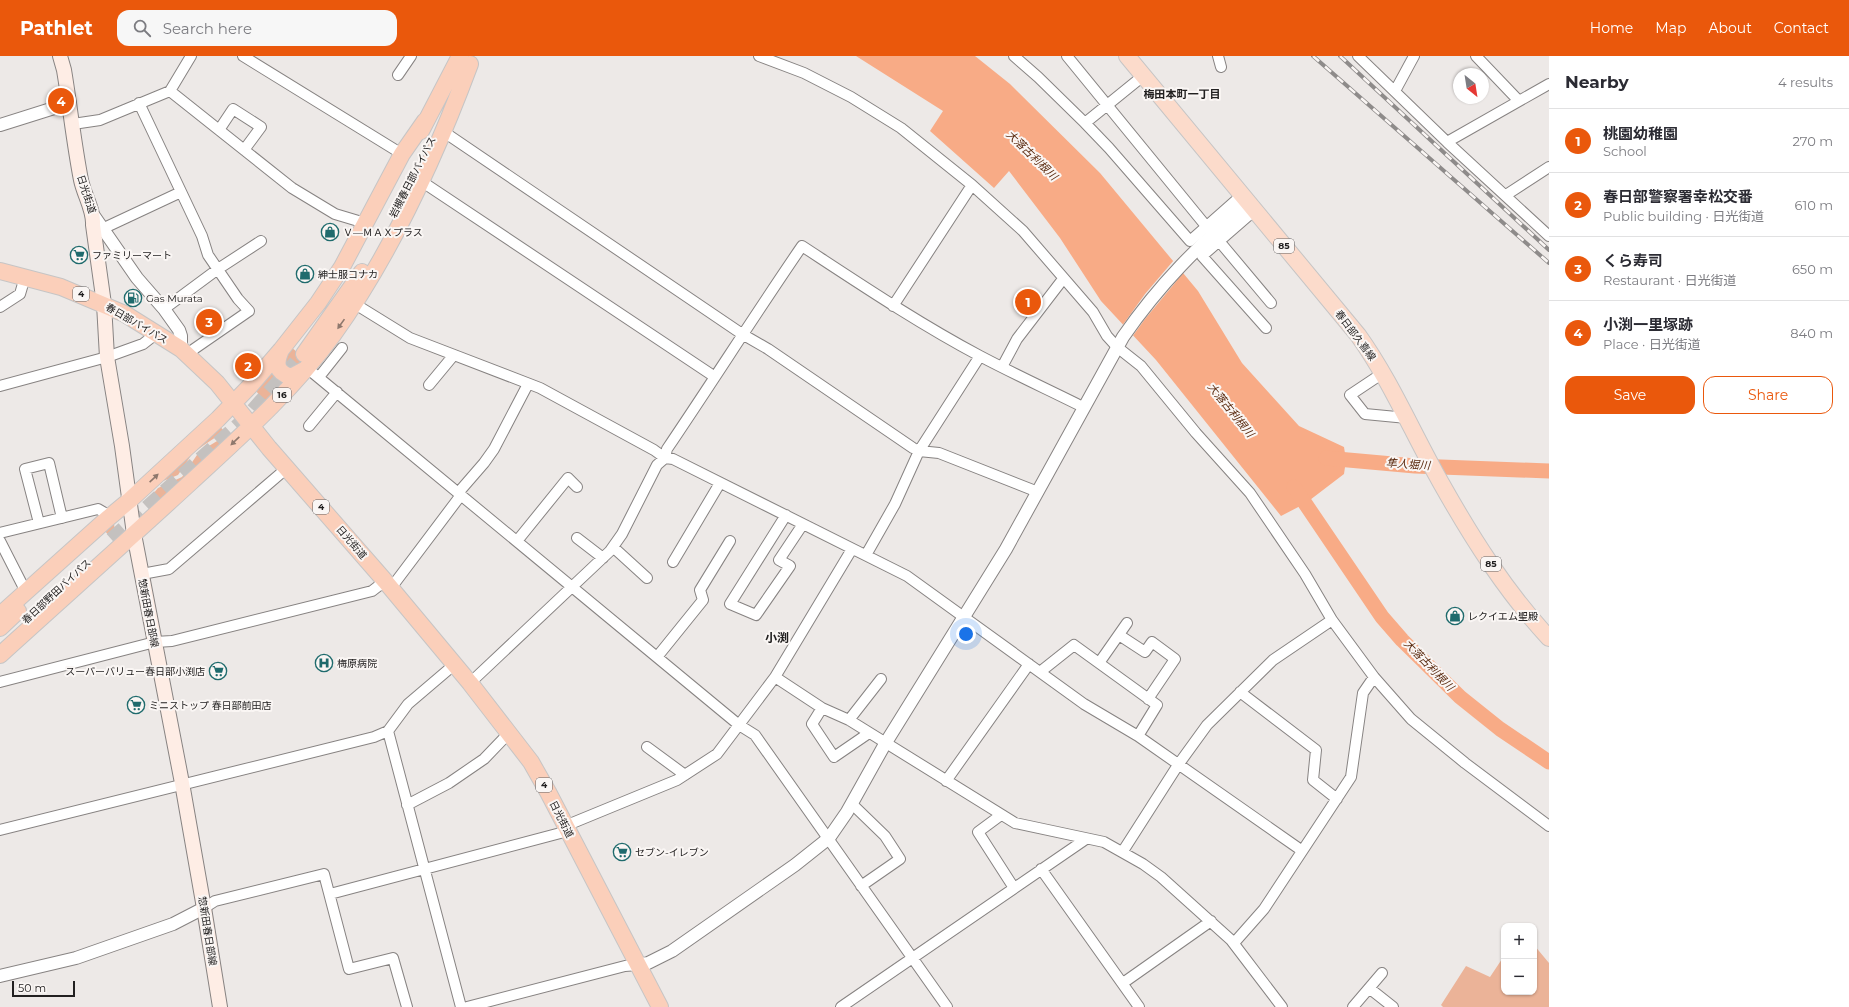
<!DOCTYPE html>
<meta charset="utf-8">
<style>
:root{--surface:#fff;--page:#f7f7f7;--text:#2b2b33;--muted:#7c7c81;--line:#e1e1e2;--accent:#ea580c}
body{margin:0;font-family:Montserrat,"Noto Sans JP",sans-serif;background:var(--page);color:var(--text)}
.controls{position:absolute;right:12px;bottom:12px;display:grid;overflow:hidden;border-radius:8px;box-shadow:0 1px 3px #0004}
.controls button{width:36px;height:36px;display:grid;place-items:center;padding:0;border:0;border-bottom:1px solid var(--line);background:var(--surface);color:var(--text);font:20px sans-serif}
.compass{position:absolute;left:1453px;top:12px;width:36px;height:36px;border-radius:50%;background:var(--surface);box-shadow:0 1px 3px #0004;rotate:150deg}
.scale{position:absolute;left:12px;bottom:10px;width:63px;box-sizing:border-box;padding-left:4px;border:2px solid #222020;border-top:0;font-size:11px;line-height:14px;white-space:nowrap;color:#222020;-webkit-text-stroke:3px #faf6f4;paint-order:stroke}
.you{position:absolute;left:966px;top:578px;width:14px;height:14px;margin:-10px;border:3px solid #fff;border-radius:50%;background:#1a73e8;box-shadow:0 0 0 6px #1a73e833}
.badge{display:grid;place-items:center;width:26px;height:26px;border-radius:50%;background:var(--accent);color:#fff;font-size:13px;font-weight:700}
.pin{position:absolute;translate:-50% -50%;border:2px solid #fff;box-shadow:0 1px 4px #0006}
.list{margin:0;padding:0;list-style:none}
h2{display:flex;justify-content:space-between;align-items:center;height:52px;margin:0;padding:0 16px;font-size:17px}
h2 small{font-size:13px;font-weight:400;color:var(--muted)}
.list li{display:grid;grid-template-columns:26px 1fr auto;gap:12px;align-items:center;box-sizing:border-box;height:64px;padding:0 16px;border-top:1px solid var(--line)}
.list b{display:block;font-size:15px;white-space:nowrap}
.list p{margin:0;font-size:13px;white-space:nowrap;color:var(--muted)}
.list em{font-size:13px;font-style:normal;color:var(--muted)}
.actions{display:flex;gap:8px;padding:12px 16px}
.actions a{flex:1;padding:9px 0;border:1px solid var(--accent);border-radius:12px;text-align:center;font-size:14px;color:var(--accent)}
.actions .main{background:var(--accent);color:#fff}
.icon{flex:none;width:22px;height:22px;fill:none;stroke:currentColor;stroke-width:2;stroke-linecap:round;stroke-linejoin:round}
.map{position:relative;flex:none;width:1549px;height:951px;overflow:hidden}
header{display:flex;align-items:center;gap:24px;box-sizing:border-box;height:56px;padding:0 20px;background:var(--accent);color:#fff}
header strong{font-size:19px}
nav{display:flex;gap:22px;margin-inline-start:auto;font-size:14px}
.search{width:280px;height:36px;background:var(--page);display:flex;align-items:center;gap:10px;box-sizing:border-box;padding:0 14px;border-radius:12px;color:var(--muted);font-size:15px}
main{display:flex}
aside{flex:1;background:var(--surface)}
.map>svg:first-child{display:block}
.green{fill:#ebb398}
.water{fill:#f8ab86}
.pier{fill:#ede9e7}
.lines{fill:none;stroke-linecap:round;stroke-linejoin:round}
.river{stroke:#f8ab86;stroke-width:15}
.trunk-tunnel{stroke:#c4c1bf;stroke-width:16;stroke-dasharray:16 8;stroke-linecap:butt}
.minor-casing{stroke:#878382;stroke-width:12}
.tertiary-casing{stroke:#878382;stroke-width:14}
.secondary-casing{stroke:#878382;stroke-width:16}
.primary-casing{stroke:#c6c5c5;stroke-width:18}
.trunk-casing{stroke:#c6c5c5;stroke-width:18}
.minor{stroke:#fff;stroke-width:10}
.tertiary{stroke:#fff;stroke-width:12}
.secondary{stroke:#feede5;stroke-width:14}
.primary{stroke:#fcdbcb;stroke-width:16}
.trunk{stroke:#fbcfba;stroke-width:16}
.rail-casing{stroke:#8e8b8a;stroke-width:4}
.rail{stroke:#faf6f4;stroke-width:2.5;stroke-dasharray:8;stroke-linecap:butt}
.oneway{fill:#8e786d}
.labels{text-anchor:middle;stroke-width:4;stroke-linejoin:round;paint-order:stroke}
.shield{fill:#faf6f4;stroke:#636060;stroke-width:1}
.shield-label{font-size:9px;font-weight:bold;fill:#222020}
.street-label{font-size:10px;fill:#222020;stroke:#faf6f4}
.poi-label{font-size:10px;fill:#222020;stroke:#faf6f4;text-anchor:start}
.neighbourhood-label{font-size:11px;font-weight:bold;fill:#222020;stroke:#faf6f4}
.water-label{font-size:11px;font-style:italic;fill:#5a2a0f;stroke:#faf6f4}
.quarter-label{font-size:12px;font-weight:bold;fill:#222020;stroke:#faf6f4}
</style>
<header>
<strong>Pathlet</strong>
<div class="search"><svg class="icon" aria-label="search" viewBox="0 0 24 24"><circle cx="10" cy="10" r="6"/><path d="M15 15l6 6"/></svg>Search here</div>
<nav><a>Home</a><a>Map</a><a>About</a><a>Contact</a></nav>
</header>
<main>
<div class="map">
<svg width="1549" height="951" viewBox="0 0 1549 951">
<rect width="100%" height="100%" fill="#ede9e7"/>
<path class="green" d="M 290,290 L 306,304 L 292,316 L 281,303 Z
M 271,314 L 276,322 L 283,328 L 265,347 L 254,332 Z
M 220,370 L 223,374 L 222,377 L 204,389 L 192,398 L 178,419 L 158,427 Z
M 227,379 L 231,384 L 153,453 L 153,438 L 158,432 L 182,421 L 199,396 Z
M 114,467 L 116,487 L 102,472 Z
M 1534,889 L 1549,907 L 1549,951 L 1443,951 L 1441,949 L 1466,910 L 1490,921 L 1504,900 L 1504,936 L 1534,936 Z"/>
<path class="water" d="M 856,0 L 975,0 L 1010,28 L 1100,117 L 1198,235 L 1242,307 L 1299,370 L 1344,391 L 1346,404 L 1344,418 L 1306,447 L 1281,460 L 1156,304 L 1101,245 L 1060,182 L 1009,115 L 994,132 L 930,75 L 943,55 Z"/>
<path class="pier" d="M 1174,204 L 1184,216 L 1145,263 L 1132,281 L 1122,270 L 1145,238 Z"/>
<g class="lines">
<path class="river" d="M 1326,402 L 1415,410 L 1549,415
M 1294,431 L 1382,561 L 1402,584 L 1460,641 L 1500,673 L 1549,706"/>
<path class="trunk-tunnel" d="M 112,484 L 247,362 L 304,298"/>
<defs>
<path id="minor" d="M 243,0 L 402,98
M 759,0 L 804,17 L 851,41 L 901,72 L 972,129 L 1023,175 L 1093,256 L 1107,280 L 1117,291 L 1141,310 L 1196,377 L 1250,437 L 1305,518 L 1332,564 L 1374,621 L 1411,663 L 1465,707 L 1549,770
M 1014,0 L 1038,21 L 1085,67 L 1143,20
M 1067,0 L 1206,170
M 1218,0 L 1221,11
M 1358,0 L 1447,86 L 1549,180
M 1476,0 L 1518,44
M 398,19 L 411,0
M 170,35 L 292,132 L 335,158 L 365,167
M 1395,35 L 1414,0
M 139,47 L 202,180 L 208,199 L 238,243 L 249,255 L 194,293 L 188,300
M 1085,67 L 1109,92 L 1190,185 L 1242,139
M 73,68 L 100,64 L 170,35 L 191,0
M 219,74 L 233,53 L 261,71 L 244,94
M 444,76 L 742,278 L 768,293 L 913,392 L 919,395 L 939,397 L 1038,436
M 1447,86 L 1549,28
M 421,125 L 715,321
M 1506,139 L 1549,111
M 1255,154 L 1202,200 L 1266,272
M 102,173 L 181,136
M 1219,185 L 1271,247
M 355,248 L 410,282 L 540,332 L 654,394 L 665,402 L 673,403 L 907,520 L 1084,648 L 1138,680 L 1301,794
M 893,250 L 972,129
M 0,251 L 20,238 L 25,221
M 164,253 L 218,213 L 261,185
M 1002,311 L 1017,283 L 1063,223
M 307,312 L 739,669 L 755,679 L 947,951
M 1383,317 L 1350,339 L 1365,358 L 1407,362
M 319,321 L 342,292
M 429,329 L 453,300
M 0,330 L 107,301 L 143,288 L 157,277
M 309,370 L 337,336
M 458,437 L 484,407 L 494,393 L 528,328
M 786,459 L 730,548 L 756,559 L 790,510 L 779,504 L 803,468
M 39,467 L 25,413 L 49,407 L 62,462
M 0,477 L 98,453 L 110,460
M 577,482 L 603,502
M 0,485 L 26,536
M 517,485 L 568,422 L 577,431
M 613,491 L 647,522
M 866,499 L 895,448 L 919,395 L 980,300
M 673,506 L 720,427
M 142,518 L 169,513 L 287,412
M 391,532 L 461,439
M 1119,579 L 1145,596 L 1152,586 L 1175,603 L 1148,643
M 657,601 L 703,544 L 700,534 L 730,485
M 1099,607 L 1127,567
M 1040,616 L 1074,589 L 1157,649 L 1138,680
M 775,621 L 822,652 L 849,664 L 1015,767 L 1104,786 L 1143,808 L 1161,821 L 1231,884 L 1282,951
M 0,626 L 155,586 L 172,585 L 372,535 L 385,525
M 470,627 L 610,495 L 622,478 L 657,409 L 665,402 L 667,393 C 713,325 756,257 802,190 C 860,228 918,267 980,300 C 1014,318 1049,334 1083,351
M 1240,636 L 1316,694 L 1313,724 L 1337,743
M 822,652 L 812,668 L 834,701 L 869,677
M 849,664 L 881,623
M 388,675 L 461,951
M 647,691 L 685,719
M 946,725 L 1029,608
M 852,748 L 885,780 L 900,803 L 861,830
M 407,749 L 449,727 L 484,703 L 509,677
M 1001,759 L 978,776 L 1014,832
M 565,770 L 677,724 L 717,698 L 775,621 L 852,493
M 0,774 L 374,681 L 388,675 L 408,648 L 455,608
M 1123,795 L 1178,709 L 1207,669 L 1273,604 L 1332,564
M 1041,813 L 1139,951
M 330,838 L 568,775
M 204,852 L 215,845 L 324,818 L 349,913 L 393,902 L 407,951
M 1234,887 L 1264,853 L 1351,721 L 1363,637 L 1374,621
M 1123,927 L 1211,865
M 1369,932 L 1393,951
M 467,951 L 625,910 L 638,909
M 841,951 L 1086,783
M 1353,951 L 1382,917"/>
<path id="tertiary" d="M 0,69 L 70,47
M 94,160 L 137,222 L 164,253 L 179,274 L 181,280 L 181,293
M 638,909 L 648,907 L 672,895 L 795,809 L 829,782 L 847,756 L 885,688 L 1006,493 L 1123,281 C 1159,229 1199,188 1249,147
M 0,920 L 76,902 L 173,868 L 204,852"/>
<path id="secondary" d="M 60,0 L 64,14 C 70,50 74,88 81,124 C 84,139 94,154 93,169 L 104,248 L 107,301 L 122,390 L 134,478 L 182,727 L 204,852 L 220,951"/>
<path id="primary" d="M 1127,0 L 1358,279 C 1391,325 1413,378 1441,427 C 1472,482 1506,536 1549,582"/>
<path id="trunk" d="M 421,75 L 460,0
M 0,215 L 61,231 L 125,258 L 181,293 L 217,327 L 269,392 L 385,525 L 470,627 L 531,706 L 548,736 L 660,951
M 281,294 C 275,308 276,316 291,321 L 304,314
M 304,298 L 362,216
M 0,559 L 107,463 L 130,444 L 218,363 L 249,331 L 281,294 L 318,247 L 342,211 L 402,98 L 425,65
M 0,572 L 18,555
M 0,599 C 64,541 128,484 191,426 C 241,380 293,334 333,279 C 392,197 435,102 470,8"/>
</defs>
<use href="#minor" class="minor-casing"/>
<use href="#tertiary" class="tertiary-casing"/>
<use href="#secondary" class="secondary-casing"/>
<use href="#primary" class="primary-casing"/>
<use href="#trunk" class="trunk-casing"/>
<use href="#minor" class="minor"/>
<use href="#tertiary" class="tertiary"/>
<use href="#secondary" class="secondary"/>
<use href="#primary" class="primary"/>
<use href="#trunk" class="trunk"/>
<defs>
<path id="rail" d="M 1313,0 L 1549,207
M 1340,0 L 1549,194"/>
</defs>
<use href="#rail" class="rail-casing"/>
<use href="#rail" class="rail"/>
</g>
<defs><path id="oneway-solid" d="M-6-.8H1V-3.2L6.5 0L1 3.2V.8H-6Z"/></defs>
<g class="oneway">
<use href="#oneway-solid" transform="translate(341 268) rotate(125)"/>
<use href="#oneway-solid" transform="translate(235 385) rotate(136)"/>
<use href="#oneway-solid" transform="translate(154 422) rotate(-43)"/>
</g>
<defs>
<symbol id="shop-ring" viewBox="-11 -11 22 22"><circle r="9.5" fill="#faf6f4" stroke="#1f6b6d" stroke-width="1.5"/><path d="M-5-2.5h2.3a2.7 3.5 0 0 1 5.4 0H5L5.5 6h-11ZM-1.5-2.5h3a1.5 2.3 0 0 0-3 0Z" fill="#1f6b6d"/></symbol>
<symbol id="supermarket-ring" viewBox="-11 -11 22 22"><circle r="9.5" fill="#faf6f4" stroke="#1f6b6d" stroke-width="1.5"/><path d="M-6-5.5h2.5l.6 2H6L4.5 2H-2.5L-4.4-4H-6ZM-1.5 3.2a1.3 1.3 0 1 0 .1 0ZM3 3.2a1.3 1.3 0 1 0 .1 0Z" fill="#1f6b6d"/></symbol>
<symbol id="fuel-ring" viewBox="-11 -11 22 22"><circle r="9.5" fill="#faf6f4" stroke="#1f6b6d" stroke-width="1.5"/><path d="M-5.5-6h7V0h2V4h1.3V-2.5L3-4.5l.8-.8L6-3V5H2.5V1h-1V6h-7ZM-4.2-4.7v3.2H.2V-4.7Z" fill="#1f6b6d"/></symbol>
<symbol id="hospital-ring" viewBox="-11 -11 22 22"><circle r="9.5" fill="#faf6f4" stroke="#1f6b6d" stroke-width="1.5"/><path d="M-5-5h3v3.5h4V-5h3V5h-3V1.5h-4V5h-3Z" fill="#1f6b6d"/></symbol>
</defs>
<g fill-rule="evenodd">
<use href="#shop-ring" x="320" y="166" width="20" height="20"/>
<use href="#supermarket-ring" x="69" y="189" width="20" height="20"/>
<use href="#shop-ring" x="295" y="208" width="20" height="20"/>
<use href="#fuel-ring" x="123" y="232" width="20" height="20"/>
<use href="#shop-ring" x="1445" y="550" width="20" height="20"/>
<use href="#hospital-ring" x="314" y="597" width="20" height="20"/>
<use href="#supermarket-ring" x="208" y="605" width="20" height="20"/>
<use href="#supermarket-ring" x="126" y="639" width="20" height="20"/>
<use href="#supermarket-ring" x="612" y="786" width="20" height="20"/>
</g>
<g class="labels">
<g class="shield">
<rect x="1274" y="183" width="20" height="14" rx="3"/>
<rect x="73" y="231" width="16" height="14" rx="3"/>
<rect x="273" y="332" width="18" height="14" rx="3"/>
<rect x="313" y="444" width="16" height="14" rx="3"/>
<rect x="1481" y="501" width="20" height="14" rx="3"/>
<rect x="536" y="722" width="16" height="14" rx="3"/>
</g>
<g class="shield-label">
<text x="1284" y="193">85</text>
<text x="81" y="241">4</text>
<text x="282" y="342">16</text>
<text x="321" y="454">4</text>
<text x="1491" y="511">85</text>
<text x="544" y="732">4</text>
</g>
<g class="street-label">
<text transform="translate(412 121) rotate(-63)" y="4">岩槻春日部バイパス</text>
<text transform="translate(87 138) rotate(72)" y="4">日光街道</text>
<text transform="translate(137 267) rotate(30)" y="4">春日部バイパス</text>
<text transform="translate(1356 279) rotate(53)" y="4">春日部久喜線</text>
<text transform="translate(352 486) rotate(49)" y="4">日光街道</text>
<text transform="translate(56 535) rotate(-43)" y="4">春日部野田バイパス</text>
<text transform="translate(149 557) rotate(79)" y="4">惣新田春日部線</text>
<text transform="translate(562 763) rotate(63)" y="4">日光街道</text>
<text transform="translate(208 875) rotate(81)" y="4">惣新田春日部線</text>
</g>
<g class="poi-label">
<text x="343" y="180">Ｖ―ＭＡＸプラス</text>
<text x="92" y="203">ファミリーマート</text>
<text x="318" y="222">紳士服コナカ</text>
<text x="146" y="246">Gas Murata</text>
<text x="1468" y="564">レクイエム聖殿</text>
<text x="337" y="611">梅原病院</text>
<text x="205" y="619" text-anchor="end">スーパーバリュー春日部小渕店</text>
<text x="149" y="653">ミニストップ 春日部前田店</text>
<text x="635" y="800">セブン-イレブン</text>
</g>
<g class="neighbourhood-label">
<text x="1182" y="42">梅田本町一丁目</text>
</g>
<g class="water-label">
<text transform="translate(1032 99) rotate(44)" y="4">大落古利根川</text>
<text transform="translate(1231 354) rotate(51)" y="4">大落古利根川</text>
<text transform="translate(1408 408) rotate(4)" y="4">隼人堀川</text>
<text transform="translate(1429 609) rotate(46)" y="4">大落古利根川</text>
</g>
<g class="quarter-label">
<text x="777" y="586">小渕</text>
</g>
</g>
</svg>
<div class="controls">
<button>+</button>
<button>−</button>
</div>
<svg class="compass" viewBox="-18 -18 36 36"><path d="M0-13l5 13h-10z" fill="#e53935"/><path d="M0 13l5-13h-10z" fill="#7c7c81"/></svg>
<div class="scale">50 m</div>
<div class="you"></div>
<div class="pin badge" style="left:1028px;top:246px">1</div>
<div class="pin badge" style="left:248px;top:310px">2</div>
<div class="pin badge" style="left:209px;top:266px">3</div>
<div class="pin badge" style="left:61px;top:45px">4</div>
</div>
<aside>
<h2>Nearby<small>4 results</small></h2>
<ul class="list">
<li><span class="badge">1</span><div><b>桃園幼稚園</b><p>School</p></div><em>270 m</em></li>
<li><span class="badge">2</span><div><b>春日部警察署幸松交番</b><p>Public building · 日光街道</p></div><em>610 m</em></li>
<li><span class="badge">3</span><div><b>くら寿司</b><p>Restaurant · 日光街道</p></div><em>650 m</em></li>
<li><span class="badge">4</span><div><b>小渕一里塚跡</b><p>Place · 日光街道</p></div><em>840 m</em></li>
</ul>
<div class="actions"><a class="main">Save</a><a>Share</a></div>
</aside>
</main>
